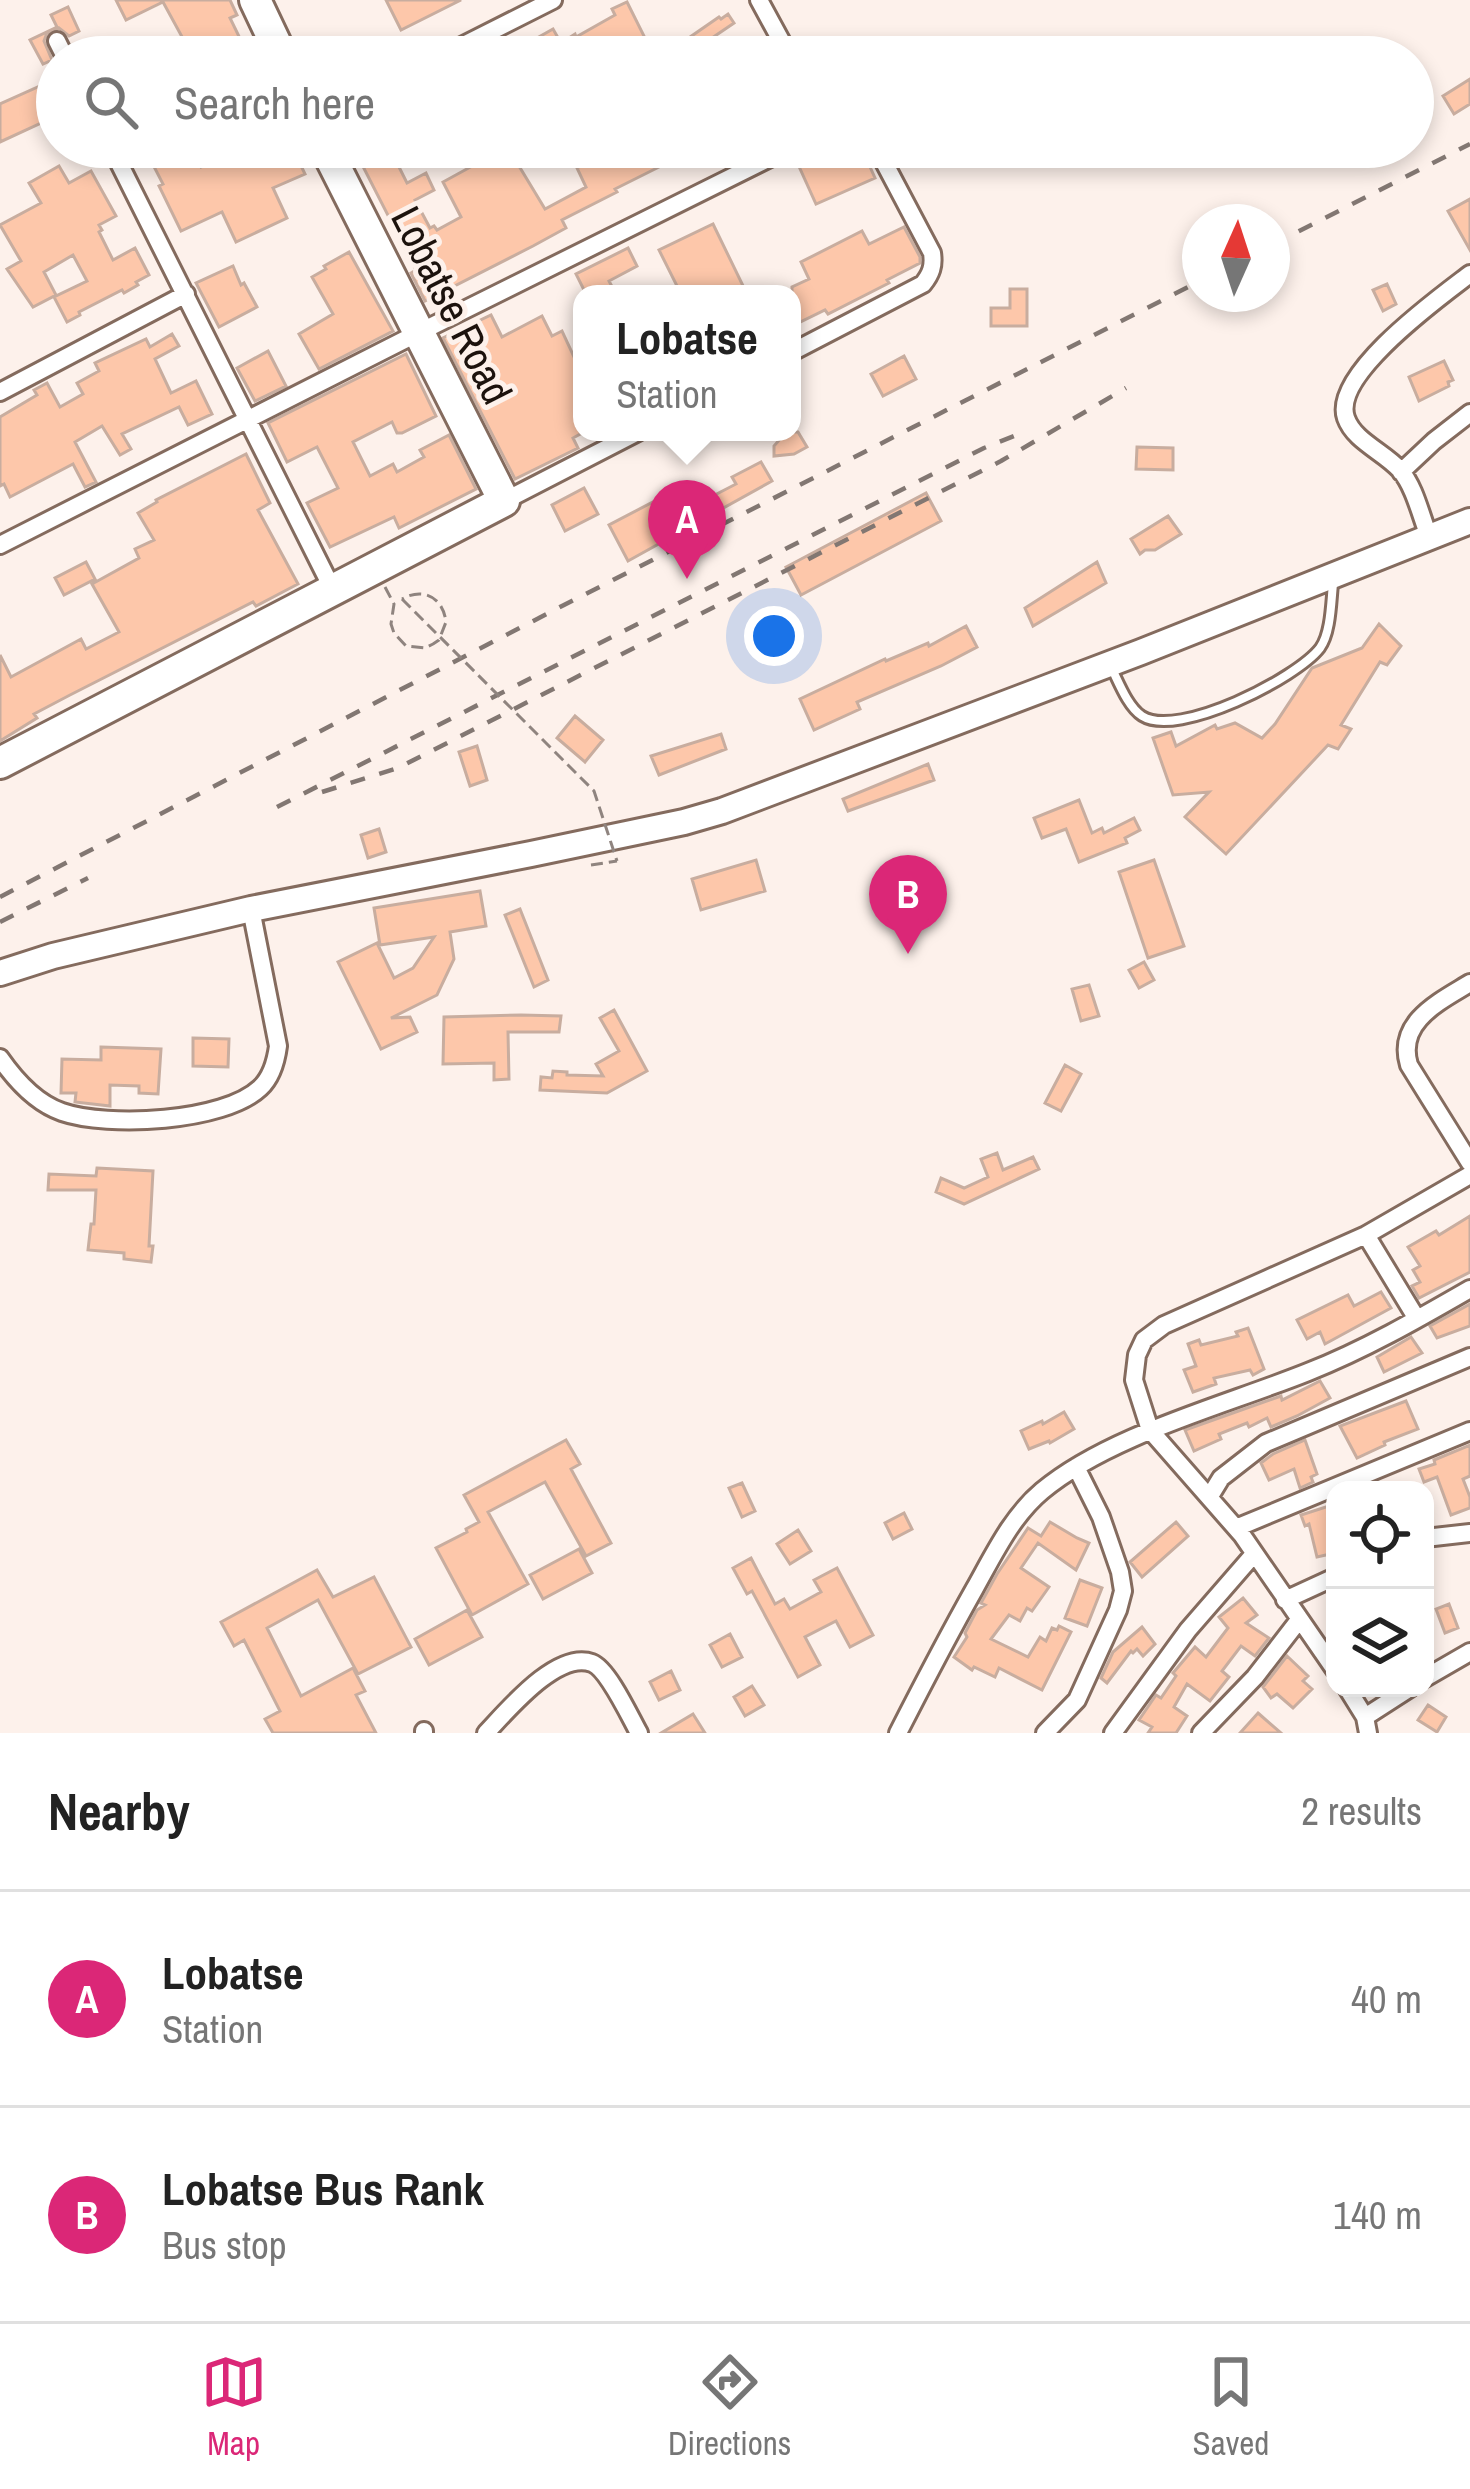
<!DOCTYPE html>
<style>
:root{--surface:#fff;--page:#f2f2f2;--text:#222;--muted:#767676;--line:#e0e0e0;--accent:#db2777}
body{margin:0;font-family:"Archivo Narrow",sans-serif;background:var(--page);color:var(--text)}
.controls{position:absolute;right:36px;bottom:36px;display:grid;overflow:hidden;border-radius:24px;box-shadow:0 6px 18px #0003}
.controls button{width:108px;height:108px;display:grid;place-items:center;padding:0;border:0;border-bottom:3px solid var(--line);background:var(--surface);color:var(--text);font:60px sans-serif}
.compass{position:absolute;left:1182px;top:204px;width:108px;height:108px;border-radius:50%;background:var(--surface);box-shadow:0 6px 18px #0003;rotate:3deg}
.you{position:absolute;left:774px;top:636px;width:42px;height:42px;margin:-30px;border:9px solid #fff;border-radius:50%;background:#1a73e8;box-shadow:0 0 0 18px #1a73e833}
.badge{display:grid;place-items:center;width:78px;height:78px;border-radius:50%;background:var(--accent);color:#fff;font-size:39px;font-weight:700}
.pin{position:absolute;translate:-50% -99px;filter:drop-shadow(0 3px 6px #0008)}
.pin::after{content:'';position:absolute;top:63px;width:42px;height:36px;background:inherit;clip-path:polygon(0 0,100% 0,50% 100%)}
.popup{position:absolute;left:573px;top:285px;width:228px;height:156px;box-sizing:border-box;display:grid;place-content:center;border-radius:24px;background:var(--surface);filter:drop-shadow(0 3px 9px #0005);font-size:39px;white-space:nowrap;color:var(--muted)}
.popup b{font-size:45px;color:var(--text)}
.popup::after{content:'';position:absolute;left:50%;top:100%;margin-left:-24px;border:24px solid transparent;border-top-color:var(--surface)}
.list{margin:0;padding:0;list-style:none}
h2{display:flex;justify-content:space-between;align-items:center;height:156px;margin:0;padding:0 48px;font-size:51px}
h2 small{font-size:39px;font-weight:400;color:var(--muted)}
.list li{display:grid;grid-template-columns:78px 1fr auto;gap:36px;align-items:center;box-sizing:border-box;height:216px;padding:0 48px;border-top:3px solid var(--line)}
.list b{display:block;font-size:45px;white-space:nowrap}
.list p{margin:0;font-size:39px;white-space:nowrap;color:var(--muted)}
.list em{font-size:39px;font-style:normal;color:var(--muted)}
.icon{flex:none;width:66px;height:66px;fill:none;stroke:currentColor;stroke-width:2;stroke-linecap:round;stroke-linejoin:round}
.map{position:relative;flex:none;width:1470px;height:1733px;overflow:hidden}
.search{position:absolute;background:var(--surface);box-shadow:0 6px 18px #0003;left:36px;right:36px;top:36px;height:132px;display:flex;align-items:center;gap:30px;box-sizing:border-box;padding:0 42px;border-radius:66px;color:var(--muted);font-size:45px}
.sheet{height:588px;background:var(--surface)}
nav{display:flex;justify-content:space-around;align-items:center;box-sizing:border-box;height:168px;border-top:3px solid var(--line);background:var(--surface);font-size:33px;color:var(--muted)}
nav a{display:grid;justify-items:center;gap:6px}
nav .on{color:var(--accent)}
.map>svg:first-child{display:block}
.building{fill:#fdc7aa;stroke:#c8ad9f;stroke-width:3}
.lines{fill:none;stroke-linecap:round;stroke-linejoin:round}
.lane-casing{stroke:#846b5e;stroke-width:14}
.street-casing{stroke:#846b5e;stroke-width:22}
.primary-casing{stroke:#846b5e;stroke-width:30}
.highway-casing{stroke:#846b5e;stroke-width:36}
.path{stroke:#8f847f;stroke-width:3;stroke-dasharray:12 6;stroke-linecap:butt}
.lane{stroke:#fff;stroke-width:8}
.street{stroke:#fff;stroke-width:16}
.primary{stroke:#fff;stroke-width:24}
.highway{stroke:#fff;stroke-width:30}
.rail{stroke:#827772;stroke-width:4.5;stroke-dasharray:15 15;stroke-linecap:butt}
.path-bridge{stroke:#8f847f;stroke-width:3;stroke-dasharray:12 6;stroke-linecap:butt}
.labels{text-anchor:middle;stroke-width:10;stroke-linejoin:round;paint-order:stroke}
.street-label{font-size:42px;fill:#1c120d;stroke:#fdf1eb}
</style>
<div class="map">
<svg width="1470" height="1733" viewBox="0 0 1470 1733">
<rect width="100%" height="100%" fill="#fdf1eb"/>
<path class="building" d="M 116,0 L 230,0 L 237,15 L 230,18 L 249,57 L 193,57 L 163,2 L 126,20 Z
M 386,0 L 461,0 L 401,30 Z
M 627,2 L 645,38 L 621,51 L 625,57 L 549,57 L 537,38 L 553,29 L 561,43 L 575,34 L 576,37 L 615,15 L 612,9 Z
M 68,7 L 79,31 L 69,36 L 59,28 L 47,33 L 44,41 L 52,60 L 43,64 L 30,40 L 57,27 L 51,15 Z
M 728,14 L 734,23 L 687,55 L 680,44 L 719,17 L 721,19 Z
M 1470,79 L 1470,104 L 1454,114 L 1443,96 Z
M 40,86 L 54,117 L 0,142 L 0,104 Z
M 153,147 L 191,147 L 201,167 L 231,153 L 229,147 L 292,147 L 305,174 L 273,188 L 287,218 L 236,242 L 222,212 L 181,231 L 159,186 L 163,184 L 146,151 Z
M 353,147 L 389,147 L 407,183 L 426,173 L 434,190 L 415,200 L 430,228 L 434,226 L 437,230 L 461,217 L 443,182 L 507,147 L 515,147 L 523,164 L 519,166 L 545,209 L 586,187 L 577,168 L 609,153 L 606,147 L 699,147 L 615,189 L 617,192 L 562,220 L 566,228 L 533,246 L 425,301 L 411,273 L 416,270 Z
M 830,147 L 861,147 L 875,178 L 816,204 L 797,162 Z
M 59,166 L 69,183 L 91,171 L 116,216 L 99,225 L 102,230 L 99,232 L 113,260 L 135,248 L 149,275 L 136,282 L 138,285 L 124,293 L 122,290 L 79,312 L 80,315 L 67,322 L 54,297 L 87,281 L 73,255 L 44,272 L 56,295 L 33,307 L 7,269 L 21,261 L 0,225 L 41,203 L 29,183 Z
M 1470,199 L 1470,250 L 1448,211 Z
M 713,224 L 747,294 L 681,294 L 659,250 Z
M 904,227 L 920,257 L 920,263 L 887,280 L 889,283 L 828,314 L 825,310 L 792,326 L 792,287 L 809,279 L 801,262 L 862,231 L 869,244 Z
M 628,248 L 637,266 L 609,281 L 616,294 L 586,294 L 576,274 Z
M 349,252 L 393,331 L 319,369 L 299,334 L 333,314 L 312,277 L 326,269 L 324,266 Z
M 233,266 L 241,285 L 244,283 L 257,307 L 219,327 L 196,283 Z
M 1387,284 L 1396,304 L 1383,311 L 1373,290 Z
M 1010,289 L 1027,289 L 1027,326 L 991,326 L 991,308 L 1010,308 Z
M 491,315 L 502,337 L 542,316 L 552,336 L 562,331 L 582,374 L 582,433 L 573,438 L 578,448 L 515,479 L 443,338 Z
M 172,334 L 179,346 L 155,359 L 171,393 L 196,381 L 212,414 L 188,425 L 179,407 L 122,434 L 131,449 L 120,455 L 102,426 L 75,442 L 96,482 L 85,487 L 73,464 L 10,497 L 4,484 L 0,486 L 0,417 L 37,395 L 34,390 L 47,383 L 60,407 L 83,394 L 77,383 L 99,371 L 95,363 L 146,339 L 150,347 Z
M 268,351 L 286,386 L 255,401 L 237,368 Z
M 406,354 L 436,416 L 402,433 L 397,433 L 392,422 L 353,442 L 370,476 L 393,464 L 397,472 L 424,457 L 420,450 L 449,435 L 476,489 L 399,528 L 394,517 L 330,547 L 307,503 L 338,488 L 317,447 L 287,462 L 268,423 Z
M 904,356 L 916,379 L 883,396 L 871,374 Z
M 1444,361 L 1453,380 L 1448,382 L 1449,386 L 1419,401 L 1409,377 Z
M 786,432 L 798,432 L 807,447 L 794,454 L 774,456 L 774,446 Z
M 1137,447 L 1173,448 L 1173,470 L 1136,469 Z
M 246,454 L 270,503 L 258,510 L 298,584 L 256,606 L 253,602 L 70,695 L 34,714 L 37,718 L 0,741 L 0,655 L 11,677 L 81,639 L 86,649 L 119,632 L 92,584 L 139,558 L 135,549 L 154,540 L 138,513 L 157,502 L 156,500 Z
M 761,462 L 772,481 L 628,561 L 609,525 L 668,494 L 678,514 L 736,484 L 732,477 Z
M 584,488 L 598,514 L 565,531 L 552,505 Z
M 926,493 L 941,521 L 801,595 L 786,567 Z
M 1168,516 L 1181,534 L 1155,550 L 1145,550 L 1140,554 L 1131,539 Z
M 86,562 L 95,579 L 64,595 L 55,578 Z
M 1097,562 L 1106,583 L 1033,626 L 1025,608 Z
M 1379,624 L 1401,646 L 1387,665 L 1380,662 L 1341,725 L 1351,729 L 1338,749 L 1328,745 L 1226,854 L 1185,817 L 1209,792 L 1173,795 L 1153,738 L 1171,732 L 1176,746 L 1215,725 L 1217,729 L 1235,723 L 1262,738 L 1275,724 L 1312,668 L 1362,648 Z
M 966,626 L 977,647 L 941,666 L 857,702 L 860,709 L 814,730 L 800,699 L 885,659 L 886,661 L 928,643 L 929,646 Z
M 575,716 L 603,740 L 585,762 L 557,738 Z
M 721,734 L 726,749 L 659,775 L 651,756 Z
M 477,746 L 487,780 L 470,786 L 459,752 Z
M 928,764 L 934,780 L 848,811 L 843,799 Z
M 1079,800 L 1092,833 L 1102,828 L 1104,833 L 1134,818 L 1140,830 L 1125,838 L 1127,843 L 1079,862 L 1066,829 L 1042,838 L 1034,818 Z
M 379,829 L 386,852 L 368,858 L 361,835 Z
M 756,860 L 765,891 L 701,910 L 692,879 Z
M 1154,860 L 1184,946 L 1148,958 L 1119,872 Z
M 480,891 L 486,926 L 450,932 L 454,959 L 437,995 L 391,1018 L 410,1017 L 417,1032 L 381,1049 L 338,962 L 377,943 L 394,978 L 413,968 L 434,937 L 380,945 L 374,908 Z
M 520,909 L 548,980 L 534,987 L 505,915 Z
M 1144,962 L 1154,980 L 1139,988 L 1129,970 Z
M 1089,985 L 1099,1016 L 1081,1021 L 1072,989 Z
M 614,1010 L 647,1071 L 607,1093 L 540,1090 L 541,1077 L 552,1078 L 553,1071 L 567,1072 L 567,1075 L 603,1076 L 596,1064 L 619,1051 L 600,1018 Z
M 521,1015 L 561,1016 L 559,1032 L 508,1032 L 509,1079 L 494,1080 L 494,1063 L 443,1064 L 444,1017 Z
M 193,1038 L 229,1039 L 228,1067 L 193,1066 Z
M 101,1047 L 161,1049 L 158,1094 L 139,1093 L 139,1086 L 110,1085 L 110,1106 L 75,1102 L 76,1093 L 61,1093 L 62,1059 L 101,1060 Z
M 1065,1065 L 1081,1074 L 1061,1111 L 1045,1103 Z
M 997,1153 L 1003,1170 L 1033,1157 L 1039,1169 L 964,1204 L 936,1192 L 941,1178 L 964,1188 L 988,1177 L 981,1159 Z
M 97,1168 L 153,1171 L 149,1246 L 153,1246 L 151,1262 L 124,1259 L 124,1253 L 88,1250 L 91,1224 L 94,1224 L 96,1190 L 48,1190 L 49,1174 L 96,1176 Z
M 1470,1216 L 1470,1272 L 1419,1298 L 1412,1286 L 1420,1282 L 1413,1270 L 1420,1266 L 1408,1247 L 1436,1231 L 1439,1235 Z
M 1381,1292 L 1391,1308 L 1325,1344 L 1320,1332 L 1307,1339 L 1297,1320 L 1348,1295 L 1354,1306 Z
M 1470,1304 L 1470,1326 L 1437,1338 L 1430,1326 Z
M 1248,1328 L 1264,1369 L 1253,1375 L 1250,1370 L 1214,1378 L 1216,1384 L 1193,1392 L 1184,1370 L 1196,1366 L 1188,1344 L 1199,1340 L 1201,1345 L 1238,1336 L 1236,1332 Z
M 1411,1337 L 1422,1353 L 1384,1372 L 1377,1357 Z
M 1320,1381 L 1330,1398 L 1297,1416 L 1271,1427 L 1267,1418 L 1249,1427 L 1247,1423 L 1219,1434 L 1221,1439 L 1194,1451 L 1185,1430 L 1281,1396 L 1282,1400 Z
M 1406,1401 L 1418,1429 L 1384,1442 L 1385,1445 L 1357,1458 L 1340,1426 Z
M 1064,1412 L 1074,1429 L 1050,1443 L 1049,1441 L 1029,1449 L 1021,1431 L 1042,1421 L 1043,1424 Z
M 566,1440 L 580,1464 L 571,1469 L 611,1543 L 586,1556 L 545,1482 L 488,1512 L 528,1584 L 472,1615 L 436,1548 L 467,1532 L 466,1529 L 479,1522 L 464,1495 Z
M 1305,1440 L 1317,1474 L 1311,1477 L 1313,1482 L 1300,1488 L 1294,1469 L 1269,1480 L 1261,1463 L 1273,1454 Z
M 1470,1445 L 1470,1476 L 1463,1479 L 1470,1497 L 1470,1508 L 1451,1515 L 1437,1477 L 1424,1482 L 1419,1469 L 1435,1464 L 1434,1460 Z
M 742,1483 L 755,1511 L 742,1517 L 729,1488 Z
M 1335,1504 L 1335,1553 L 1317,1557 L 1309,1524 L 1305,1526 L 1301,1515 Z
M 904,1513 L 912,1529 L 893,1539 L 885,1523 Z
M 1050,1522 L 1077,1538 L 1089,1543 L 1076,1570 L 1038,1543 L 1021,1568 L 1049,1587 L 1032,1611 L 1027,1608 L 1020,1621 L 1009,1615 L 991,1639 L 1028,1657 L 1040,1637 L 1046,1641 L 1052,1628 L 1057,1630 L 1059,1626 L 1071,1632 L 1042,1690 L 999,1668 L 995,1677 L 974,1667 L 972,1670 L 954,1657 L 967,1637 L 965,1633 L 977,1610 L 985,1605 L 981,1603 L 997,1574 L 1028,1528 L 1041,1536 Z
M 1176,1522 L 1188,1536 L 1142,1577 L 1130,1562 Z
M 798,1530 L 811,1551 L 790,1564 L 777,1544 Z
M 579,1549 L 592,1573 L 543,1599 L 530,1575 Z
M 751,1558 L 775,1604 L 784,1599 L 790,1609 L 821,1592 L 814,1580 L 837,1568 L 873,1635 L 850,1647 L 836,1621 L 805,1637 L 820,1665 L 798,1677 L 752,1591 L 747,1594 L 733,1568 Z
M 317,1570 L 333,1597 L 374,1577 L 411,1647 L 358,1674 L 318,1600 L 267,1628 L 301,1696 L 353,1668 L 365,1691 L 356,1695 L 376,1733 L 273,1733 L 265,1719 L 280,1711 L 244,1640 L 234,1646 L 221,1622 Z
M 1080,1580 L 1102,1588 L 1087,1626 L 1065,1618 Z
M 1243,1598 L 1257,1615 L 1246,1623 L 1269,1638 L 1255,1656 L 1241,1646 L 1222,1671 L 1229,1677 L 1210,1701 L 1187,1684 L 1174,1707 L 1187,1716 L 1176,1733 L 1148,1733 L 1152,1727 L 1139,1720 L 1156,1695 L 1161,1698 L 1176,1676 L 1173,1673 L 1195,1647 L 1206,1657 L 1228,1628 L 1219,1617 Z
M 1449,1604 L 1458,1628 L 1445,1633 L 1436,1609 Z
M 467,1610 L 482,1637 L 429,1665 L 415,1639 Z
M 1142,1627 L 1155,1644 L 1143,1656 L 1137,1649 L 1133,1653 L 1131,1651 L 1107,1683 L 1101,1678 L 1113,1652 Z
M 730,1634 L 742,1657 L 722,1667 L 710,1645 Z
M 1287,1656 L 1308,1676 L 1303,1681 L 1312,1689 L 1293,1708 L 1277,1694 L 1271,1698 L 1263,1687 Z
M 671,1671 L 680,1690 L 659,1700 L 650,1682 Z
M 752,1686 L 764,1705 L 745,1716 L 734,1697 Z
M 1428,1705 L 1446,1717 L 1437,1732 L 1418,1720 Z
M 1258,1713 L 1281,1733 L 1240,1733 Z
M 693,1714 L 705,1733 L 661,1733 Z"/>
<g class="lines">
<defs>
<path id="lane" d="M 1112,669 C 1119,683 1128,707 1142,716 C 1178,739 1297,678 1320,648 C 1331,633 1331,602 1333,584"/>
<path id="street" d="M 759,0 L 790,57
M 57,41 L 65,57
M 440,57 L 553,0
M 111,147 L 332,588
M 792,352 L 923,284 C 931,274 934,266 932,253 L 876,147
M 0,392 L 186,294
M 1401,472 L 1434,441 L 1470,413
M 504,501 L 638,432
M 1430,539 C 1421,517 1415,487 1400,470 C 1384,452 1354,441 1346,418 C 1331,375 1440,297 1470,274
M 0,545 L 418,333 L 792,147
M 1470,983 C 1439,1002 1396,1022 1409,1065 L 1470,1163
M 0,1058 C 16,1081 36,1103 62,1112 C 108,1128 224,1122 260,1088 C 272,1077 276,1061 278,1046 L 251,909
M 1366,1235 L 1417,1319
M 1210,1496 L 1221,1478 L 1266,1443 L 1470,1357
M 1236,1528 L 1470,1431
M 1425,1538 L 1470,1533
M 1285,1600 L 1335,1577
M 1335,1670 L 1242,1535 L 1150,1430 L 1134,1380 L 1137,1355 L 1144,1340 L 1164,1325 L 1366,1235 L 1470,1175
M 1425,1678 L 1470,1652
M 1347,1688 L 1365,1717 L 1368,1733
M 1365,1717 L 1410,1688
M 424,1731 L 424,1733
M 486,1733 C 507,1711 557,1650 592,1663 C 608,1669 630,1717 639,1733
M 898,1733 C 923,1684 948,1636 975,1588 C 994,1554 1012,1516 1042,1491 C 1109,1435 1226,1405 1308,1372 C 1364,1350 1418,1319 1470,1289
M 1045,1733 L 1077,1700 L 1118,1610 L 1123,1591 L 1120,1572 L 1101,1517 L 1076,1467
M 1113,1733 L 1188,1630 L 1254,1554
M 1201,1733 L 1255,1677 L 1299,1620"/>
<path id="primary" d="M 0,973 L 53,956 L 251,909 L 531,854 L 684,822 L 722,811 L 1141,652 L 1470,521"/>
<path id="highway" d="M 255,0 L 282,57
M 0,763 L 504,501 L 325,147"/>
</defs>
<use href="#lane" class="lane-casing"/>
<use href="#street" class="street-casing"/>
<use href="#primary" class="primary-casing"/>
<use href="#highway" class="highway-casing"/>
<path class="path" d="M 385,587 L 394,604 L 391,624 L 394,633 L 406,646 L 425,648 L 433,644 L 439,640 L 446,622 C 443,597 423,587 402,599
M 591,865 L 617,861"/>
<use href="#lane" class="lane"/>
<use href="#street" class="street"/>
<use href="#primary" class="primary"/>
<use href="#highway" class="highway"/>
<path class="rail" d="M 1272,245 L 1470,144
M 322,792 L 398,768 L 1001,461 L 1126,388
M 277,807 L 984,448 L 1024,432
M 0,897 L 564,605 L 1200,281
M 0,922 L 88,878"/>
<path class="path-bridge" d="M 402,599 L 594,791 L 617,861"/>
</g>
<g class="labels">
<g class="street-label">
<text transform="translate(452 305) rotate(63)" y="15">Lobatse Road</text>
</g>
</g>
</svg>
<div class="controls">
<button><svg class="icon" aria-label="locate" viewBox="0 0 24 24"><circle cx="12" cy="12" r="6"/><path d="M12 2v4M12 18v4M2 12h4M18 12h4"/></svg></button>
<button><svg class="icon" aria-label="layers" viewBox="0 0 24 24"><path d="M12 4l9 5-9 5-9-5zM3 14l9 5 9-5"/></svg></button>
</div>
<svg class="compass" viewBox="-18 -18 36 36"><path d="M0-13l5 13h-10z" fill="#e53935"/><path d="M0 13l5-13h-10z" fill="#767676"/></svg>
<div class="you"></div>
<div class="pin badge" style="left:687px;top:579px">A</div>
<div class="popup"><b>Lobatse</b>Station</div>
<div class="pin badge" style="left:908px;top:954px">B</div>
<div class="search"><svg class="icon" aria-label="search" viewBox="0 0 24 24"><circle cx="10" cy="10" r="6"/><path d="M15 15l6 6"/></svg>Search here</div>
</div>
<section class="sheet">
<h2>Nearby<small>2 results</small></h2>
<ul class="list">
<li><span class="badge">A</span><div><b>Lobatse</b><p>Station</p></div><em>40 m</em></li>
<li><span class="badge">B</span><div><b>Lobatse Bus Rank</b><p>Bus stop</p></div><em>140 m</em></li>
</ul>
</section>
<nav>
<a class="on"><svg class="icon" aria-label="map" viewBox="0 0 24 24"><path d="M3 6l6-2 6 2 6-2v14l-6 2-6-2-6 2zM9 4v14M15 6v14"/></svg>Map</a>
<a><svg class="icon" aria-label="directions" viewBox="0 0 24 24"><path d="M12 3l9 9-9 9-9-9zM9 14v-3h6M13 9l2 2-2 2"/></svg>Directions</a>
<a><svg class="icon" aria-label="saved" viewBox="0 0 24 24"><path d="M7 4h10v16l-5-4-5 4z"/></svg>Saved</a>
</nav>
